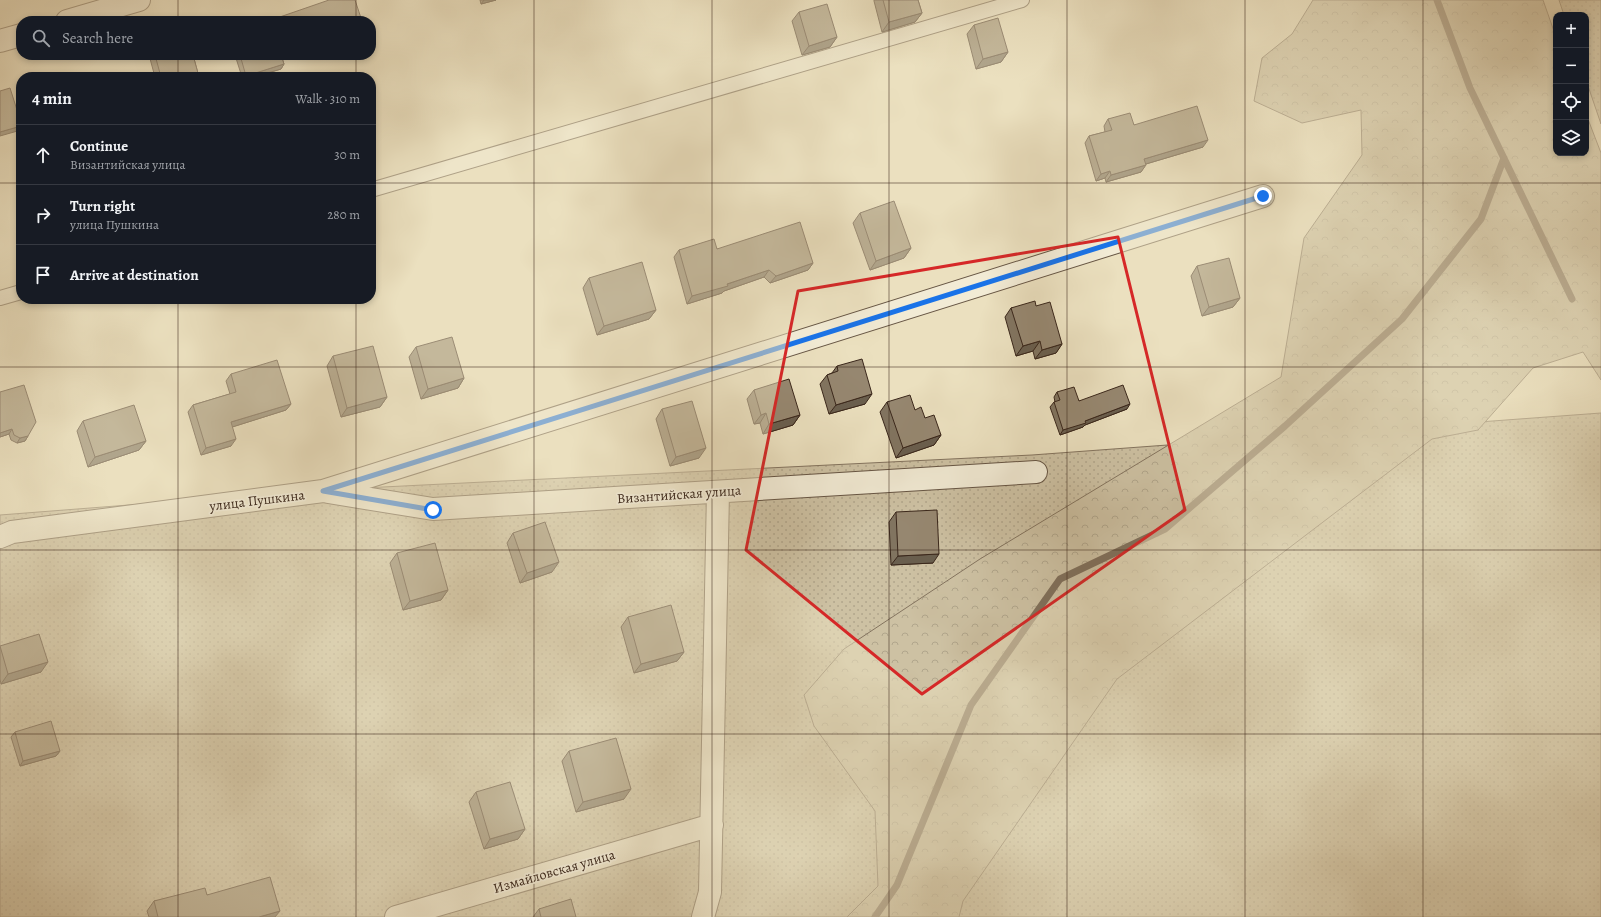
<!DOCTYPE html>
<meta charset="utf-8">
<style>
:root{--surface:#171b24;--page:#242831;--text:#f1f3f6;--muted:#9ea1a6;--line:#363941}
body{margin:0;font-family:Alegreya,serif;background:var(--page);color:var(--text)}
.controls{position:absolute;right:12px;top:12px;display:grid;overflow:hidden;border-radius:8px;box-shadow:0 2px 6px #0003}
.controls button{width:36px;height:36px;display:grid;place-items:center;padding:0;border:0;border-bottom:1px solid var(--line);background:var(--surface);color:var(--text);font:20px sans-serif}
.stop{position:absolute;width:12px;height:12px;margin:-9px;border:3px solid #1a73e8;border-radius:50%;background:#fff}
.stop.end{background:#1a73e8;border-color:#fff;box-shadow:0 1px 4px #0008}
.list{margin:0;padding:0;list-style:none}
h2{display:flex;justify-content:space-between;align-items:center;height:52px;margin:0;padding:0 16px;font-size:17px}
h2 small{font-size:13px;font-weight:400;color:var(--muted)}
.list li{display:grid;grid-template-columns:26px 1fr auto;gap:12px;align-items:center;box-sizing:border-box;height:60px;padding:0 16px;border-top:1px solid var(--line)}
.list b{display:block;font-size:15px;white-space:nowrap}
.list p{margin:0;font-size:13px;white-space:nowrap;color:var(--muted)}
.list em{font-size:13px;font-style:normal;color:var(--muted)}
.icon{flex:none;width:22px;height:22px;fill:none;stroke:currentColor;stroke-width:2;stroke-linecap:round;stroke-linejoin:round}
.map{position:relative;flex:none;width:1601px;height:917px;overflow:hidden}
.search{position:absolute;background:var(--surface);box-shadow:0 2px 6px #0003;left:16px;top:16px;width:360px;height:44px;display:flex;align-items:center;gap:10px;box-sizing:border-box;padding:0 14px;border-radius:16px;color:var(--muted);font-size:15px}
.panel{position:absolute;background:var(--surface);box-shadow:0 2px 6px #0003;left:16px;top:72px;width:360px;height:232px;border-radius:16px}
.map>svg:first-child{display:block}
.grass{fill:url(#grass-dots);stroke:#84745f}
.forest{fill:url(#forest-crowns);stroke:#84745f}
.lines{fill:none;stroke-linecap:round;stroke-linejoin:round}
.stream{stroke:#80705c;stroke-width:7}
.service-casing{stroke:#654;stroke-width:16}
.minor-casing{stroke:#654;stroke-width:24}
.service{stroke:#f2ebd5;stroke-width:14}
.minor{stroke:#f2ebd5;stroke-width:22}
.wall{fill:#817460;stroke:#3a271b}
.shaded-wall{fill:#695e4e;stroke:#3a271b}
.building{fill:#968770;stroke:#3a271b}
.route{stroke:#1a73e8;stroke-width:5}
.marked{fill:none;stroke:#d62828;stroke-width:3;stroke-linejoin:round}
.grid{fill:none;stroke:#3a271b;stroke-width:1;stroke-opacity:0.55}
.labels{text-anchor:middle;stroke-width:3.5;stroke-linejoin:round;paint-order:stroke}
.street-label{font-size:14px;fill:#3a271b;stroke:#f2ebd5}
</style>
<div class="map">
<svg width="1601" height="917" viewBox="0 0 1601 917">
<defs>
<pattern id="grass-dots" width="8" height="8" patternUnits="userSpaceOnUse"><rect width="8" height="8" fill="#cdc1a3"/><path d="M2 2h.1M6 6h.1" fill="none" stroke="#b1a68c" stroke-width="1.8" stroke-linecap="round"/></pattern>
<pattern id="forest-crowns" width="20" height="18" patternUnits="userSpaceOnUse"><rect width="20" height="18" fill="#cdc1a3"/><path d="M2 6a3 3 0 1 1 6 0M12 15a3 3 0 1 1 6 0" fill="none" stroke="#b1a68c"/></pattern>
</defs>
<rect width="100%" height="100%" fill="#ebe0bf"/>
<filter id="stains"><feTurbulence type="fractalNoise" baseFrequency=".005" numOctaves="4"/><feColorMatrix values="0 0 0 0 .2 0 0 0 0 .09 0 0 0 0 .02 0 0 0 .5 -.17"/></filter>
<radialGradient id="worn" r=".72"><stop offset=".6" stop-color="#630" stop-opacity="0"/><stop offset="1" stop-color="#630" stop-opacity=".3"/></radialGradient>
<path class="grass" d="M 1559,0 L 1601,0 L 1601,124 L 1586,80 L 1586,15 L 1564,15 Z
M 1601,413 L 1601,917 L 0,917 L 0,515 L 322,490 L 1032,455 Z"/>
<path class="forest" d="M 1313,0 L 1543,0 L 1556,37 L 1556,153 L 1586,153 L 1586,114 L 1601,153 L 1601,380 L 1583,352 L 1533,368 L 1478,430 L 1432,439 L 1117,679 L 963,901 L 959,917 L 847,917 L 878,886 L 875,811 L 814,726 L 804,695 L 844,649 L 980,559 L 1281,377 L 1304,238 L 1362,155 L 1361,110 L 1302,123 L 1254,101 L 1262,58 L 1292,34 Z"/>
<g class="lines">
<path class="stream" d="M 1437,0 L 1470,88 L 1572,299
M 875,917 L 897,885 L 971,705 L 1060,579 L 1165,529 L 1285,426 L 1402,319 L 1481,219 L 1504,158"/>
<defs>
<path id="service" d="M 371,190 L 1022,0
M 0,298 L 21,292"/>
<path id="minor" d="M 67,21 L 139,0
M 0,41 L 21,35
M 328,492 L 433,509 L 1036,472
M 0,537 L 12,532 L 323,491 L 1263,196
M 396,917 L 712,825
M 703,917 L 710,892 L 718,492"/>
</defs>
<use href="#service" class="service-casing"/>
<use href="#minor" class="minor-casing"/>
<use href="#service" class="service"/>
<use href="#minor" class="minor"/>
</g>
<path class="wall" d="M 480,0 L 496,0 L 481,4 Z
M 874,0 L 918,0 L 922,13 L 915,22 L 882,32 L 874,1 Z
M 799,12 L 837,37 L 830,47 L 802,55 L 792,21 Z
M 974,25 L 1008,52 L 1001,62 L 976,69 L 967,34 Z
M 149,55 L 193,55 L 199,77 L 155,77 Z
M 235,55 L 281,55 L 284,64 L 281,69 L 254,77 L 242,77 Z
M 1108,119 L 1134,125 L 1203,147 L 1146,164 L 1141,172 L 1106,182 L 1105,178 L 1096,181 L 1085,143 L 1089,136 L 1105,132 L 1104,126 Z
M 860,213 L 911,248 L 904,258 L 870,270 L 853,223 Z
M 717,249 L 813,263 L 808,270 L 770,283 L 764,277 L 724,291 L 722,293 L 687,304 L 674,257 L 679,250 Z
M 1197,266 L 1240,298 L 1233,307 L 1202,316 L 1191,276 Z
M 589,278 L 656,310 L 649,319 L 597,335 L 583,288 Z
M 1036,306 L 1062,344 L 1056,353 L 1035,359 L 1033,351 L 1016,356 L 1005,317 L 1011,308 Z
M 416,347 L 464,378 L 458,388 L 421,399 L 409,357 Z
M 333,356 L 387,397 L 380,407 L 341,417 L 327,366 Z
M 837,366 L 865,404 L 829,414 L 820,384 L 827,375 L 832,373 Z
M 231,374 L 291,404 L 286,410 L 232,427 L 231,446 L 201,455 L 188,412 L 193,405 L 230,394 L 226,381 Z
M 754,390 L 800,415 L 793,425 L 763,434 L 760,423 L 754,424 L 747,399 Z
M 0,392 L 28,436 L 25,441 L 17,443 L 11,440 L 9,434 L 0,437 Z
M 1057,392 L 1079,401 L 1127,409 L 1085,425 L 1083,427 L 1060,435 L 1050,407 L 1054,402 L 1055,402 L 1054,397 Z
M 887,402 L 915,410 L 925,418 L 941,435 L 934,445 L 896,458 L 880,412 Z
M 662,409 L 699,458 L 670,466 L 656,419 Z
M 83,421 L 146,441 L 139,450 L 88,467 L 77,431 Z
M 896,512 L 933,563 L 891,565 L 889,522 Z
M 513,533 L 552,572 L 520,583 L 507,543 Z
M 397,553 L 448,590 L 441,600 L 403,610 L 390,563 Z
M 628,617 L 684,652 L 677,661 L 634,673 L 621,627 Z
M 0,646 L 41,672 L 1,684 L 0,679 Z
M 15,732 L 60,751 L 56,756 L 20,766 L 11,737 Z
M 569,751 L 624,799 L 576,812 L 562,761 Z
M 476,792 L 525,829 L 518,839 L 484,849 L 469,802 Z
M 207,895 L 275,917 L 149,917 L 147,911 L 154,901 Z
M 539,909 L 576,917 L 533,917 Z"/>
<path class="shaded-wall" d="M 484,0 L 496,0 L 481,4 Z
M 922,13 L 915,22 L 882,32 L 889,22 Z
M 274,19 L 280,21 L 272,21 Z
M 837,37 L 830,47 L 802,55 L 809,46 Z
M 1008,52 L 1001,62 L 976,69 L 983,59 Z
M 284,64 L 281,69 L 254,77 L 245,77 L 246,76 Z
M 21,126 L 21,130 L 0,136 L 0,132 Z
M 1208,140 L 1203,147 L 1139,166 L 1144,159 Z
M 1146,165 L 1141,172 L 1106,182 L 1111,175 Z
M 1110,171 L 1105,178 L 1096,181 L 1101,174 Z
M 911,248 L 904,258 L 870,270 L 876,261 Z
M 813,263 L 808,270 L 770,283 L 776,276 Z
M 769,270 L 764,277 L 724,291 L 722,293 L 687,304 L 692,296 Z
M 1240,298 L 1233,307 L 1202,316 L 1209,307 Z
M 656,310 L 649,319 L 597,335 L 604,326 Z
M 1040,341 L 1033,351 L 1016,356 L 1023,346 Z
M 1062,344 L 1056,353 L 1035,359 L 1042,350 Z
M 464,378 L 458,388 L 421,399 L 428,389 Z
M 872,394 L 865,404 L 829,414 L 836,405 Z
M 387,397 L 380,407 L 341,417 L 347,408 Z
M 291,404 L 286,410 L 226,429 L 231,422 Z
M 1130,404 L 1127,409 L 1085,425 L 1083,427 L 1060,435 L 1063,430 L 1085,421 Z
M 766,413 L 760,423 L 754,424 L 761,415 Z
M 800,415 L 793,425 L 763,434 L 769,424 Z
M 12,429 L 9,434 L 0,437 L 0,433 Z
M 941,435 L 934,445 L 896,458 L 903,448 Z
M 28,436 L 25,441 L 17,443 L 20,438 Z
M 236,439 L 231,446 L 201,455 L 206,448 Z
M 146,441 L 139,450 L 88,467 L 95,457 Z
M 706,448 L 699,458 L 670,466 L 676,457 Z
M 939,554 L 933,563 L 891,565 L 898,556 Z
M 559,562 L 552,572 L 520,583 L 527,573 Z
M 448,590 L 441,600 L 403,610 L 410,601 Z
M 684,652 L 677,661 L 634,673 L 641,664 Z
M 48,662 L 41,672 L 1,684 L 8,674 Z
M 60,751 L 56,756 L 20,766 L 23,761 Z
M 631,789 L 624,799 L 576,812 L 583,802 Z
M 525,829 L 518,839 L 484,849 L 490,839 Z
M 280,911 L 275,917 L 259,917 Z"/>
<path class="building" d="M 329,0 L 355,0 L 362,21 L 280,21 L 274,19 Z
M 883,0 L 918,0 L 922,13 L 889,22 Z
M 827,4 L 837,37 L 809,46 L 799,12 Z
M 998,18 L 1008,52 L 983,59 L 974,25 Z
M 155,55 L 193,55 L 199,77 L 161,77 Z
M 240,55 L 281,55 L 284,64 L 246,76 Z
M 10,88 L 17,110 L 21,109 L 21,126 L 0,132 L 0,91 Z
M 1197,106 L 1208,140 L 1144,159 L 1146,165 L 1111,175 L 1110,171 L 1101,174 L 1089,136 L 1112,130 L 1108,119 L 1130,113 L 1134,125 Z
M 894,201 L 911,248 L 876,261 L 860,213 Z
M 800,222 L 813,263 L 776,276 L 769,270 L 727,284 L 728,286 L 692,296 L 679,250 L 714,239 L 717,249 Z
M 1229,258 L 1240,298 L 1209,307 L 1197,266 Z
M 642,262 L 656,310 L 604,326 L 589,278 Z
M 1035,301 L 1036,306 L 1050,302 L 1062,344 L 1042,350 L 1040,341 L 1023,346 L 1011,308 Z
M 452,337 L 464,378 L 428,389 L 416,347 Z
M 373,346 L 387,397 L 347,408 L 333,356 Z
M 862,359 L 872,394 L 836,405 L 827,375 L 838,371 L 837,366 Z
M 277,360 L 291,404 L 231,422 L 236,439 L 206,448 L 193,405 L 236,392 L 231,374 Z
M 789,379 L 800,415 L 769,424 L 766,413 L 761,415 L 754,390 Z
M 24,385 L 36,422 L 28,436 L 20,438 L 14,435 L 12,429 L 0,433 L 0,392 Z
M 1123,385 L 1130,404 L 1085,421 L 1086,423 L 1063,430 L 1054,402 L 1060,400 L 1057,392 L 1074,387 L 1079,401 Z
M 910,395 L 915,410 L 921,407 L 925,418 L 934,415 L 941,435 L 903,448 L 887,402 Z
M 692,401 L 706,448 L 676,457 L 662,409 Z
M 134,405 L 146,441 L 95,457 L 83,421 Z
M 937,510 L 939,554 L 898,556 L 896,512 Z
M 545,522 L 559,562 L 527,573 L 513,533 Z
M 435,543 L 448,590 L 410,601 L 397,553 Z
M 671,605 L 684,652 L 641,664 L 628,617 Z
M 39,634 L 48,662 L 8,674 L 0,646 Z
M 51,721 L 60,751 L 23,761 L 15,732 Z
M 616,738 L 631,789 L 583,802 L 569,751 Z
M 510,782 L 525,829 L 490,839 L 476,792 Z
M 270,877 L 280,911 L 259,917 L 158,917 L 154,901 L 205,888 L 207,895 Z
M 571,899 L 576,917 L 541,917 L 539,909 Z"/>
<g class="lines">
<path class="route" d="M 433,510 L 323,491 L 1263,196"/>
</g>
<path d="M0 0H1601V917H0ZM 1118,237 L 1185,510 L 922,694 L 746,550 L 798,291 Z" fill="#ebe0bf" fill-opacity=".55" fill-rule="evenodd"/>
<path class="marked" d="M 1118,237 L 1185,510 L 922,694 L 746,550 L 798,291 Z"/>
<path class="grid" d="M 178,0 L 178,21M 356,0 L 356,21M 534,0 L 534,917M 712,0 L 712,917M 889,0 L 889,917M 1067,0 L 1067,917M 1245,0 L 1245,917M 1423,0 L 1423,917M 178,55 L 178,77M 356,55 L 356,77M 0,183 L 21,183M 371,183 L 1601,183M 178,299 L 178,917M 356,299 L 356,917M 0,367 L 1601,367M 0,550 L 1601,550M 0,734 L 1601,734"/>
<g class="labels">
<g class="street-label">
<text transform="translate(679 494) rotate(-4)" y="5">Византийская улица</text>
<text transform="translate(257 500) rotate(-7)" y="5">улица Пушкина</text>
<text transform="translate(554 871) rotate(-16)" y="5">Измайловская улица</text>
</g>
</g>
<rect width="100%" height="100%" filter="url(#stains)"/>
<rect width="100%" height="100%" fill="url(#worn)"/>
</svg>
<div class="controls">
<button>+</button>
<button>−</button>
<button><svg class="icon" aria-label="locate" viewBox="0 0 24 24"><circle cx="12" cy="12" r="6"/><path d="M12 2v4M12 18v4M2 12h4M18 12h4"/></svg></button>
<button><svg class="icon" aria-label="layers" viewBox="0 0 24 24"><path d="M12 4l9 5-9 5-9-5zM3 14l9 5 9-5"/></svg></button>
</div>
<div class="stop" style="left:433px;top:510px"></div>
<div class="stop end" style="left:1263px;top:196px"></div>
<div class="search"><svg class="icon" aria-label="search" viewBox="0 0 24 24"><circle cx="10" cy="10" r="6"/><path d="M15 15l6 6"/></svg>Search here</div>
<section class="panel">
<h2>4 min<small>Walk · 310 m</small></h2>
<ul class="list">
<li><svg class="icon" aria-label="ahead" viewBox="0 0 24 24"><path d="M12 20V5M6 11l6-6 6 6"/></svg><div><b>Continue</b><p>Византийская улица</p></div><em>30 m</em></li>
<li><svg class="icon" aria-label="right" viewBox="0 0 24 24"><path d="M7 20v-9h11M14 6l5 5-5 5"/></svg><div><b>Turn right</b><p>улица Пушкина</p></div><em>280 m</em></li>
<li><svg class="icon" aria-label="arrive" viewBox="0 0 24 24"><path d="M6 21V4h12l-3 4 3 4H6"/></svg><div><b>Arrive at destination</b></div></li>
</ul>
</section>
</div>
